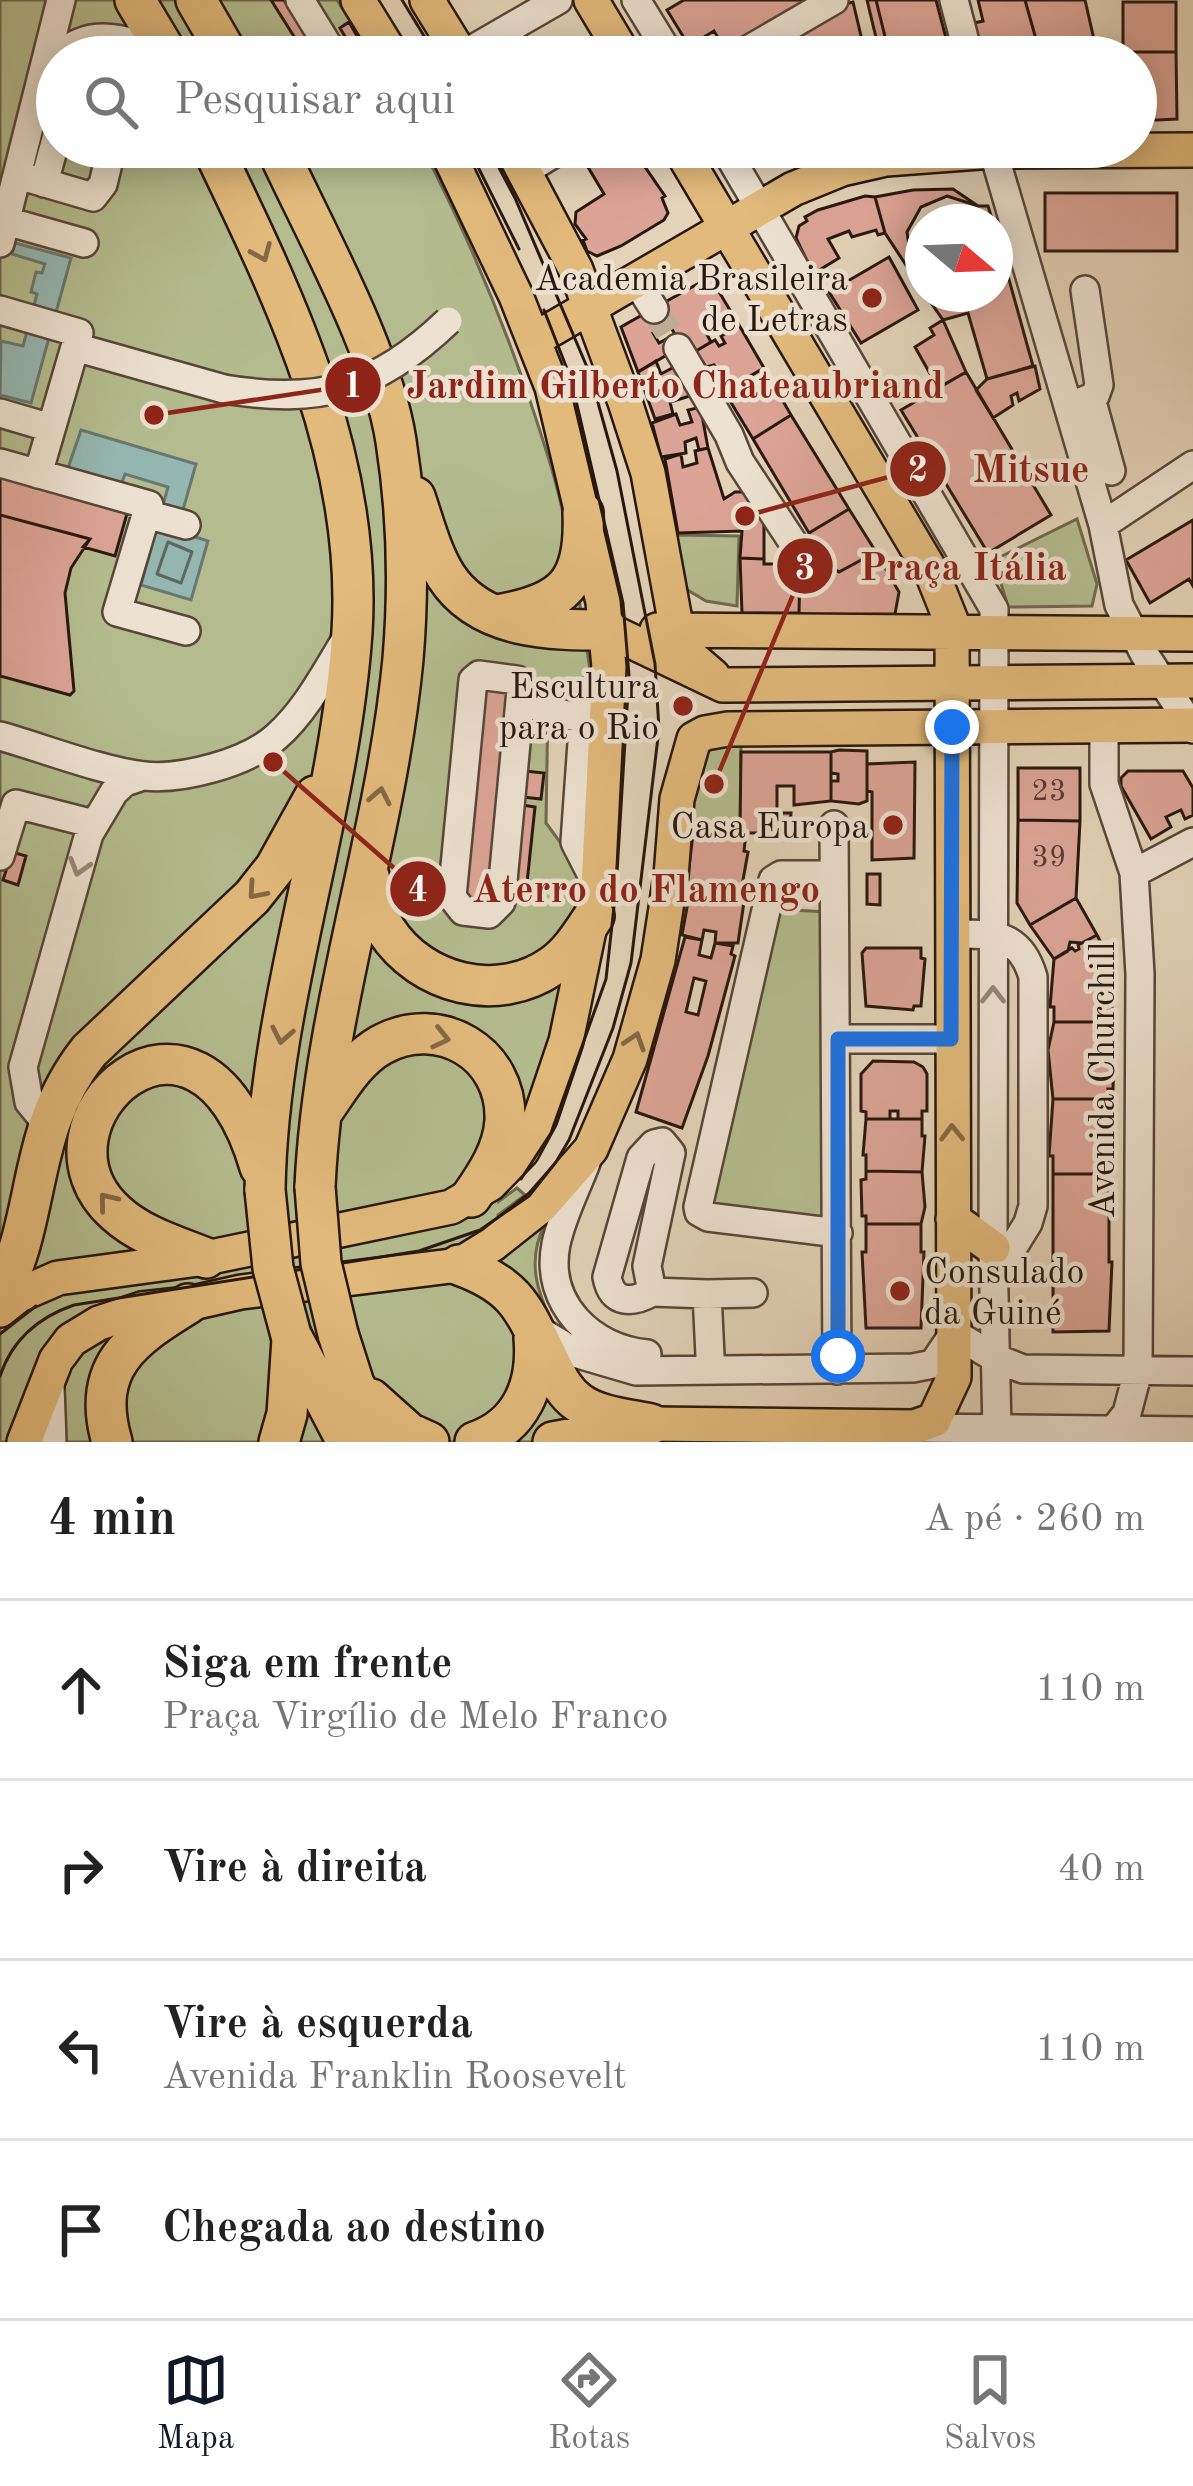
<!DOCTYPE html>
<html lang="pt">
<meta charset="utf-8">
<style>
:root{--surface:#fff;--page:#f6f6f6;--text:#222;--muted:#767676;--line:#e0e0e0;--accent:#111827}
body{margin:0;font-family:"Old Standard TT",serif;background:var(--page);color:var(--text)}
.compass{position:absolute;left:905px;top:204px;width:108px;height:108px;border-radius:50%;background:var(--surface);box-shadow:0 6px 30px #0003;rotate:109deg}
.stop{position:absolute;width:36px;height:36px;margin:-27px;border:9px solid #1a73e8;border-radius:50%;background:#fff}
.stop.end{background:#1a73e8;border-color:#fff;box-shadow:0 3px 12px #0008}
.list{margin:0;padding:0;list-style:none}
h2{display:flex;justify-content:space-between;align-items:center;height:156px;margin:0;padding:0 48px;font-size:51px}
h2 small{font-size:39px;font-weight:400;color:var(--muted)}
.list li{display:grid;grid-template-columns:78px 1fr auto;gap:36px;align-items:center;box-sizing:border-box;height:180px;padding:0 48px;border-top:3px solid var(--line)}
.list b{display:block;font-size:45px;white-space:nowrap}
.list p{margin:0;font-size:39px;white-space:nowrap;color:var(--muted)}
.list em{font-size:39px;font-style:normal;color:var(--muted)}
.icon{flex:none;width:66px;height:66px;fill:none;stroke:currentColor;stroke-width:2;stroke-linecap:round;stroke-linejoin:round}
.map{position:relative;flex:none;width:1193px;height:1442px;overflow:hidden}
.search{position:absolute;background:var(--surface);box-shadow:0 6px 30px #0003;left:36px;right:36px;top:36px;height:132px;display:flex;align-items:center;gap:30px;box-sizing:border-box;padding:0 42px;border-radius:66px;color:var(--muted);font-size:45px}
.sheet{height:876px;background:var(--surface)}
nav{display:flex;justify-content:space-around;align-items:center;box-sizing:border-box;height:168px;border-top:3px solid var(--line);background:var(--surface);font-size:33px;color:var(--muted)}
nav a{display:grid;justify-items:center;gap:6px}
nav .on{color:var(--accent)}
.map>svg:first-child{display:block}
.green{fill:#b4bc8f;stroke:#6e6a4e;stroke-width:3}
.water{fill:#95b7b1;stroke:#697770;stroke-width:3}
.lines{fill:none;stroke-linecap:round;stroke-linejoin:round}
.shore{stroke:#5e6760;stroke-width:3}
.building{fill:#dca496;stroke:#28170e;stroke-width:3;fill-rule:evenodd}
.minor-tunnel{stroke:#bead96;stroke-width:27;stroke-dasharray:27 14;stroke-linecap:butt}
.minor-casing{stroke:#574638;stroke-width:32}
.major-casing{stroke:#28170e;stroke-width:38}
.highway-casing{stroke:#28170e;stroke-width:44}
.minor{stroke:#ede2d1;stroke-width:27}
.major{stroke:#e2ba7c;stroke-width:33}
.highway{stroke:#e2ba7c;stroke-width:39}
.tram{stroke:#28170e;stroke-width:3}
.minor-bridge-casing{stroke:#574638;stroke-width:32;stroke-linecap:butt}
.highway-bridge-casing{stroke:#28170e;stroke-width:44;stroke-linecap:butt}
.minor-bridge{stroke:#ede2d1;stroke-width:27}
.highway-bridge{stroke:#e2ba7c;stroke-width:39}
.oneway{stroke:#856845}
.oneway2{stroke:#948779}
.route{stroke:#1a73e8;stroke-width:15}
.poi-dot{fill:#8f2418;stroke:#ede2d1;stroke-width:4.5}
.labels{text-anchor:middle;stroke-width:9;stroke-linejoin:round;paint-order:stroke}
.number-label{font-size:30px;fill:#553a30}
.poi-label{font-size:36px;fill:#28170e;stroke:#ede2d1;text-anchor:end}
.street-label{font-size:36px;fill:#28170e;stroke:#ede2d1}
.leader{fill:none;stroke:#8f2418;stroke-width:4.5}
.callout-dot{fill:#8f2418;stroke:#ede2d1;stroke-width:4.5}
.mark-label{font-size:36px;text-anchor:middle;font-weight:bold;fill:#fff}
.callout-label{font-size:39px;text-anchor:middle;font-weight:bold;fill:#8f2418;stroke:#ede2d1;stroke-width:9;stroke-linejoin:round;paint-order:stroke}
</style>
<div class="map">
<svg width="1193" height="1442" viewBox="0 0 1193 1442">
<rect width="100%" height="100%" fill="#e4d3b8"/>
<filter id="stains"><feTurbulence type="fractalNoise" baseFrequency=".00167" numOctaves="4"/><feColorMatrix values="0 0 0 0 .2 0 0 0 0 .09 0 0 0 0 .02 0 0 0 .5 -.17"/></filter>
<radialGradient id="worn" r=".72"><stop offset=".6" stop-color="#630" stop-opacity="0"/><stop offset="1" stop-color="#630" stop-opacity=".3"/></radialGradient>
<path class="green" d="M 0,0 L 337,0 L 372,57 L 57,57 L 57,147 L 422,147 C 474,247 517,354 550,463 C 569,525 580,605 590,670 L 576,694 L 548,701 L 546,823 L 582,872 L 586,887 L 561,1036 L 500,1189 L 499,1201 L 517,1188 L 525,1195 L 498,1215 L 496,1252 L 545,1224 C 526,1261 537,1293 555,1328 L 567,1325 L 576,1339 L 568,1442 L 0,1442 Z
M 1077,519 L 1097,584 L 1092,606 L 1008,607 L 994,560 Z
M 676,535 L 739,536 L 737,606 L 706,601 L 686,589 Z
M 741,744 L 740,833 L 684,829 L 691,766 L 712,746 Z
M 774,909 L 827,912 L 832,1227 L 701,1210 Z"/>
<path class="water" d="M 15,243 L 71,258 L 31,403 L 0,395 L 1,341 L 23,346 L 37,294 L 31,292 L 36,272 L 42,273 L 45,264 L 12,254 Z
M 81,430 L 196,464 L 177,531 L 208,541 L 191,600 L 141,585 L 168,487 L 125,474 L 120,488 L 66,474 Z"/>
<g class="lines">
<path class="shore" d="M 168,542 L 192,552 L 181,583 L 157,574 Z"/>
</g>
<path class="building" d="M 271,0 L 284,0 L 320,57 L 307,57 Z
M 684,0 L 812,0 L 726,51 L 714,31 L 689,46 L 667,10 Z
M 867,0 L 876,0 L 889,53 L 880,54 Z
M 876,0 L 936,0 L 951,57 L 906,57 L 904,49 L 889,53 Z
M 978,0 L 1025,0 L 1041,57 L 983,57 L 974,23 L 983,21 Z
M 1025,0 L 1085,0 L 1098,57 L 1041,57 Z
M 853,2 L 861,36 L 821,57 L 803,57 L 790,33 L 834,7 Z
M 1123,2 L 1176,2 L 1176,52 L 1123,52 Z
M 349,22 L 369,57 L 357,57 L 340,28 Z
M 1123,52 L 1176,52 L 1177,119 L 1136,121 L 1136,57 L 1123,57 Z
M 632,147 L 638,150 L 641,161 L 665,196 L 662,198 L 668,213 L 664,220 L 621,246 L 597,256 L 587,251 L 583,240 L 586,239 L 575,224 L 576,212 L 604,194 L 585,162 L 601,148 Z
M 743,147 L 797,147 L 755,160 Z
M 953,189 L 978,206 L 988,206 L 993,222 L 923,222 L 923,291 L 885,233 L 875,197 L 913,190 Z
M 1045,193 L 1177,193 L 1177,251 L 1045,251 Z
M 865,196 L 875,197 L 885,233 L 878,235 L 876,230 L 852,237 L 849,231 L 828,239 L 839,258 L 816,272 L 808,263 L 796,238 L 799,226 L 807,221 L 805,217 L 818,210 Z
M 947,196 L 975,205 L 988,222 L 923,222 L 923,272 L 911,259 L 907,232 L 921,207 Z
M 995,229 L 1033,366 L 987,379 L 968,313 L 943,320 L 925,294 L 995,294 Z
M 889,257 L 918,310 L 861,343 L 829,292 Z
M 710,277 L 739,325 L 723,335 L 717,325 L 705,331 L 711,342 L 696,351 L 690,341 L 682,346 L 658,306 Z
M 658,306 L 668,322 L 653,333 L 659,343 L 675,334 L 682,346 L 638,372 L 621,327 Z
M 943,320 L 966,372 L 938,388 L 915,347 L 934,335 L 930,328 Z
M 739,325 L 764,368 L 724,391 L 711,375 L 718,370 L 714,365 L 706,367 L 696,351 L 715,340 L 719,346 L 725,343 L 721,336 Z
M 656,361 L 661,374 L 676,366 L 693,395 L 670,402 L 673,414 L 655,419 L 638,372 Z
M 1035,366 L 1040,389 L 1019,401 L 1017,393 L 1011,396 L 1013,405 L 993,418 L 976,390 L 987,379 Z
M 764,368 L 791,415 L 753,439 L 724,391 Z
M 966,372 L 1051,515 L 988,553 L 901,410 Z
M 697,408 L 701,410 L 708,448 L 699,450 L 696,438 L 685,442 L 686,453 L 661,457 L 652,423 L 676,414 L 680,425 L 692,422 L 688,410 Z
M 791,415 L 849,509 L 809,533 L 753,439 Z
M 708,448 L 724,499 L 735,492 L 751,492 L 764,511 L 764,559 L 740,558 L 742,531 L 678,533 L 665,459 L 681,454 L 683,467 L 697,463 L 695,451 Z
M 0,467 L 130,503 L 115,556 L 83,547 L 90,539 L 0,515 Z
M 849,509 L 876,552 L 839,572 L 818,558 L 820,551 L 809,533 Z
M 0,515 L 90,539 L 71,568 L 65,593 L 74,691 L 70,695 L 0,676 Z
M 1193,520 L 1193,586 L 1189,579 L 1150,603 L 1126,560 Z
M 876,552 L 899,592 L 895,614 L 799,615 L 800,564 L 814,564 L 818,558 L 839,572 Z
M 740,558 L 764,559 L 764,564 L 800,564 L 799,613 L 742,613 Z
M 485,683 L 512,685 L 490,907 L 463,904 Z
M 839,750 L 867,751 L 867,801 L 859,804 L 831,801 L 831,781 L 838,781 L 838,774 L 831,773 L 831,752 Z
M 741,752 L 831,752 L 831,801 L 794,805 L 794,786 L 777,786 L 777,813 L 791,813 L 790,833 L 740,833 Z
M 915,762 L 914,858 L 872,860 L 872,792 L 867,791 L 867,764 Z
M 1018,768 L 1080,768 L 1080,821 L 1018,820 Z
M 525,771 L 544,773 L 541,799 L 522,797 Z
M 1128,771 L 1183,771 L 1193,788 L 1193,815 L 1185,819 L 1181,810 L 1166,817 L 1171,827 L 1151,839 L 1121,786 L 1121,778 Z
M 522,805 L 535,807 L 527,883 L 514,882 Z
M 1018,820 L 1080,821 L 1076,898 L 1030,925 L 1017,903 Z
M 697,830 L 746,833 L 744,851 L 748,852 L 741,891 L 687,883 L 693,834 Z
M 12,852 L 26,856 L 18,885 L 3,880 Z
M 867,874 L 880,874 L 880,905 L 867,904 Z
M 691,885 L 710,888 L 709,897 L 721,898 L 722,889 L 745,895 L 738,943 L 715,943 L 716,932 L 704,930 L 702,940 L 682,935 Z
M 1076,898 L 1097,935 L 1082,943 L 1070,942 L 1068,951 L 1054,959 L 1030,925 Z
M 1097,935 L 1108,956 L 1108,965 L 1112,965 L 1112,1014 L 1108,1022 L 1054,1022 L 1054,1007 L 1050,1007 L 1054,959 L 1072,948 L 1075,951 L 1079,949 L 1078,945 Z
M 685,937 L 702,940 L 699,955 L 711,958 L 715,943 L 733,946 L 731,954 L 735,956 L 708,1056 L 682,1128 L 636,1112 ZM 694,978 L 706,981 L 698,1015 L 686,1012 Z
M 866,948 L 921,948 L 921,958 L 925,959 L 921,1006 L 914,1006 L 913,1010 L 866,1006 L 862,953 Z
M 1054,1022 L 1110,1022 L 1114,1049 L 1113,1089 L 1108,1089 L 1109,1099 L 1053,1099 L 1048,1050 Z
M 873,1061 L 914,1062 L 923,1067 L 927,1074 L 927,1111 L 922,1111 L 922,1119 L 898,1119 L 898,1111 L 890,1111 L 890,1119 L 866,1119 L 866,1112 L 861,1111 L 861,1074 Z
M 1053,1099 L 1109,1099 L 1109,1117 L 1112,1117 L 1109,1174 L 1053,1174 L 1053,1156 L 1049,1156 Z
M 866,1119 L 922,1119 L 922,1136 L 925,1136 L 922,1172 L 866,1171 L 866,1155 L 863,1155 Z
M 866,1171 L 922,1172 L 925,1207 L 921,1224 L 866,1224 L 866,1216 L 862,1216 L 861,1180 L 866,1179 Z
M 1053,1174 L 1109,1174 L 1109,1262 L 1112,1262 L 1109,1331 L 1053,1332 Z
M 866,1224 L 921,1224 L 921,1252 L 924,1252 L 921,1328 L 866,1328 L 862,1252 L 866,1252 Z"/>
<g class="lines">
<path class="minor-tunnel" d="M 654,309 L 678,348"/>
<defs>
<path id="minor" d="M 300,0 L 335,57
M 636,0 L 671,57
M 954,0 L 969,57
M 461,56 L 558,0
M 736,57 L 834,0
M 46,68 C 87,23 116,38 167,53
M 724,147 L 994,609 L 993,1248 L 997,1430
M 992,147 L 1103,525 L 1119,605 L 1145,655 L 1193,729
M 525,171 L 564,147
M 18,175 L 93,197 L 103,184 L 112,147
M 44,183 L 57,135
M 6,221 L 84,243
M 0,243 L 61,0
M 635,279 L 654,309
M 0,310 L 79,333 L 75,347
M 678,348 L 729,435 L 740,462 L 798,550
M 1091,398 L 1111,471
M 1069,407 L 1095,396 L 1099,385 L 1085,290
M 0,413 L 51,428
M 0,463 L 149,505 L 117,612 L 186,631
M 38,474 L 75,347 L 224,389
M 146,514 L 186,525
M 1103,525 L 1193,465
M 479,675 L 517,680 L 521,690 L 501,902 L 489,914 L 463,911 L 452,897 L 473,680 Z
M 520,702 C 544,706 561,716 583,718
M 1104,726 L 1104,784 L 1134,873 L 1140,974 L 1138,1371 L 1127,1413 L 1112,1432
M 0,736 C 43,748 101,771 144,776 C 182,780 247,763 276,737 C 305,712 326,672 346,639
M 834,825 L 837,1370
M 0,856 L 16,804 L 94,824
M 1134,873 L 1193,842
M 832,875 L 781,875 L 773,880 L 698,1207 L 699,1212 L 708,1217 L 838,1233
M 598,887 L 575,842 L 585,700 L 609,667
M 952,934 C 992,934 1020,932 1033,977 L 1033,1206 L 1028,1223 L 993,1280
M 838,1039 L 951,1039
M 48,1125 L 29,1102 L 23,1067 L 89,834 L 114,792 L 125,782 L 143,776
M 586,1163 C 576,1189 562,1216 556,1244 C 544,1304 592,1349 647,1354
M 652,1292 C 633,1303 612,1305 607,1277 L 641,1158 L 654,1144 L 662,1142 L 671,1153 L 647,1266 L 652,1292 L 707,1294
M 533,1327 L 578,1354 L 636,1371 L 913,1368 L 933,1364 L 954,1333 L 995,1358 L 1023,1369 L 1193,1371
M 710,1356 L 707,1294 L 753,1293
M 50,1386 L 52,1442
M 915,1428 L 1193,1431"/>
<path id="major" d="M 358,0 L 393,57
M 427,0 L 462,57
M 591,0 L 625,57
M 511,147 L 576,270 L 625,402 L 648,473 L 677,631 L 691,657 L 713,676
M 535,339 L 793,189 L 842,169 L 886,159 L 993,151 L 1193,150
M 608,630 L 723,685 L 1193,681
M 657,630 L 1193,634
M 953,1219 L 993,1248
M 0,1310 L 19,1295 L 58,1278 L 206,1258 L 451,1207 L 490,1184 L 522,1151 L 540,1118 L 566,1041 L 598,887 L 609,667 L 603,602 L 552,387 L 516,296 L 445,147
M 651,1424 L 914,1427 L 934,1420 L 954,1377 L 952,623 L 932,573 L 679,147
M 24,1442 L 56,1360 L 71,1340 L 99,1323 L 142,1309 L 188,1304 L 241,1292 L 459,1265 L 493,1244 L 541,1206 L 591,1149 L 630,1059 L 658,960 L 671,876 L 677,799 L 694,739 L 705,733 L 728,729 L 1193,725"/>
<path id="highway" d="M 135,0 L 169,57
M 196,0 L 229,57
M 212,147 C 285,299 363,458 352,632 C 339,820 268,1001 265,1190
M 276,147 C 315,232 382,350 396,441 C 407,511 409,588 403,659 C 386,837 323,1008 315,1187
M 415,497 C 424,523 431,552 446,576 C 481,630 551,630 608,630
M 497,615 C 564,604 586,583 583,513
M 369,876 C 373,894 375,914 386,930 C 421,984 497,1004 552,966 C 570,954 582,934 594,916
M 325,1108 C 341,1085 356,1059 381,1045 C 439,1013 508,1053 505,1121 C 503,1150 487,1174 471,1197
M 206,1258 C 176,1246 141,1236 116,1213 C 17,1125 198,954 260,1167
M 459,1265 C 520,1287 524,1311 551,1365 C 558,1379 565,1393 579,1403 C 599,1417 627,1419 651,1424
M 0,1296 C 43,1213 25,1132 89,1051 L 252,897 L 275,868 L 315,796
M 338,1334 L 354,1384 L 386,1442
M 291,1335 L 347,1442
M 371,1399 L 409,1433 L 429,1442
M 112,1442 C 90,1367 131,1339 188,1304
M 279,1442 L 287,1414 L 292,1339
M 475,1442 C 522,1426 538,1384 534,1338
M 553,1442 L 634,1427"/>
</defs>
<use href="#minor" class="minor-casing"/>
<use href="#major" class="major-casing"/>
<use href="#highway" class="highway-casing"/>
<use href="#minor" class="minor"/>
<use href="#major" class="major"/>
<use href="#highway" class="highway"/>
<path class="tram" d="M 402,0 L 437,57
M 468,147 L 519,249
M 521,1179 L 551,1133 L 606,979 L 616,889 L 629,675 L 623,603 L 571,379 L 544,310
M 0,1334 L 36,1306
M 0,1376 C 12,1340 39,1317 74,1305 L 419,1251 L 480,1230 L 529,1196 L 556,1162 L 569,1140 L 613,1028 L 631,963 L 659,729 L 655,664 L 617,471 L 590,374 L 515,198 L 488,147"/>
<defs>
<path id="minor-bridge" d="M 224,389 C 320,405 377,389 448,321"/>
<path id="highway-bridge" d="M 315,1187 L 321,1263 L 338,1334
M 265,1190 L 273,1268 L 291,1335"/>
</defs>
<use href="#minor-bridge" class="minor-bridge-casing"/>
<use href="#highway-bridge" class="highway-bridge-casing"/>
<use href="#minor-bridge" class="minor-bridge"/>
<use href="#highway-bridge" class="highway-bridge"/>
</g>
<defs><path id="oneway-chevron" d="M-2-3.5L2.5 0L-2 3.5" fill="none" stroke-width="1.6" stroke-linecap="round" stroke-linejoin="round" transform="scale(3)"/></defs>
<g class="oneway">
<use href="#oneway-chevron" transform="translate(262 253) rotate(67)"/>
<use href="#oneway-chevron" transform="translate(380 796) rotate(-79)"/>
<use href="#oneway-chevron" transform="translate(256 891) rotate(131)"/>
<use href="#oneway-chevron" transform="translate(282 1035) rotate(101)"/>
<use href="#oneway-chevron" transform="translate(441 1038) rotate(13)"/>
<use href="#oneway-chevron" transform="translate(635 1041) rotate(-72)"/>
<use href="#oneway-chevron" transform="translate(952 1133) rotate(-91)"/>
<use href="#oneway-chevron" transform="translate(107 1201) rotate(-129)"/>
</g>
<g class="oneway2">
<use href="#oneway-chevron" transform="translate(79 867) rotate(107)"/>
<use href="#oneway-chevron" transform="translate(993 995) rotate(-90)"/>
</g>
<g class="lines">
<path class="route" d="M 838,1356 L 838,1039 L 951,1039 L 952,727"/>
</g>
<g class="poi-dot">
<circle cx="872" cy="298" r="12"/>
<circle cx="683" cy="706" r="12"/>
<circle cx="893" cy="825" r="12"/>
<circle cx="900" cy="1291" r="12"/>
</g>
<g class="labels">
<g class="number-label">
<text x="1049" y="800">23</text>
<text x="1049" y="866">39</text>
</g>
<g class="poi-label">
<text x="848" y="290">Academia Brasileira<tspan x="848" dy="41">de Letras</tspan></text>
<text x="659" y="698">Escultura<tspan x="659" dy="41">para o Rio</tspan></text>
<text x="869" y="838">Casa Europa</text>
<text x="924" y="1283" text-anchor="start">Consulado<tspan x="924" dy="41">da Guiné</tspan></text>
</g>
<g class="street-label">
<text transform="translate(1101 1080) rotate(-90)" y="13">Avenida Churchill</text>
</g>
</g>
<path class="leader" d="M154 415L353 385M745 516L918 469M714 784L805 566M273 762L418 889"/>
<g class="callout-dot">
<circle cx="154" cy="415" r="12"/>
<circle cx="745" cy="516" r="12"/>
<circle cx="714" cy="784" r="12"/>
<circle cx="273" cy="762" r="12"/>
<circle cx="353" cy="385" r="30"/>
<circle cx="918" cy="469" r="30"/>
<circle cx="805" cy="566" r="30"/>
<circle cx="418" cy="889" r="30"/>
</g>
<g class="mark-label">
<text x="353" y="397">1</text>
<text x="918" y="481">2</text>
<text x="805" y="579">3</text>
<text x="418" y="901">4</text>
</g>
<g class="callout-label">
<text x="675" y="398">Jardim Gilberto Chateaubriand</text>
<text x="1031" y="482">Mitsue</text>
<text x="963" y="580">Praça Itália</text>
<text x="646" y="902">Aterro do Flamengo</text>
</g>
<rect width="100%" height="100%" filter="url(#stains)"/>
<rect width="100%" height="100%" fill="url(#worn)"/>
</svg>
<svg class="compass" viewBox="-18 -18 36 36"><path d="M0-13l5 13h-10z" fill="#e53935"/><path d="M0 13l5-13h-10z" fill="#767676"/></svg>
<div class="stop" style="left:838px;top:1356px"></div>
<div class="stop end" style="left:952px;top:727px"></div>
<div class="search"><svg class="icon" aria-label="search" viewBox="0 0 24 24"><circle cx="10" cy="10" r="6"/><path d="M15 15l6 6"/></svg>Pesquisar aqui</div>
</div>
<section class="sheet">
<h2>4 min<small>A pé · 260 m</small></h2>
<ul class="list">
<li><svg class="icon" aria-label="ahead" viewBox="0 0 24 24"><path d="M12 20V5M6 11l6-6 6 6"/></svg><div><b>Siga em frente</b><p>Praça Virgílio de Melo Franco</p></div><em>110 m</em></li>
<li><svg class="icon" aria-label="right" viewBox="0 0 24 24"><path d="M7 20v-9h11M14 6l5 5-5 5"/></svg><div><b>Vire à direita</b></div><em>40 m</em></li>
<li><svg class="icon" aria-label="left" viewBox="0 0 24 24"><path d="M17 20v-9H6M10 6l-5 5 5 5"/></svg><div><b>Vire à esquerda</b><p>Avenida Franklin Roosevelt</p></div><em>110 m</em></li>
<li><svg class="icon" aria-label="arrive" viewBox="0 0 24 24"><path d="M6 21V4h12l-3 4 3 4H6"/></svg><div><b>Chegada ao destino</b></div></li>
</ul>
</section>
<nav>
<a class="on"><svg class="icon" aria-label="map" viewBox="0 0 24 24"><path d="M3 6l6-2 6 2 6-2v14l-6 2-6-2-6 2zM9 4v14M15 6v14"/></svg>Mapa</a>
<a><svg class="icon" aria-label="directions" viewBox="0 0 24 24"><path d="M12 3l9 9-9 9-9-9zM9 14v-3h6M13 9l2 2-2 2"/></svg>Rotas</a>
<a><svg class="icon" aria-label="saved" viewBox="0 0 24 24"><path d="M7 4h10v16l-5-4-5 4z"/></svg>Salvos</a>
</nav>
